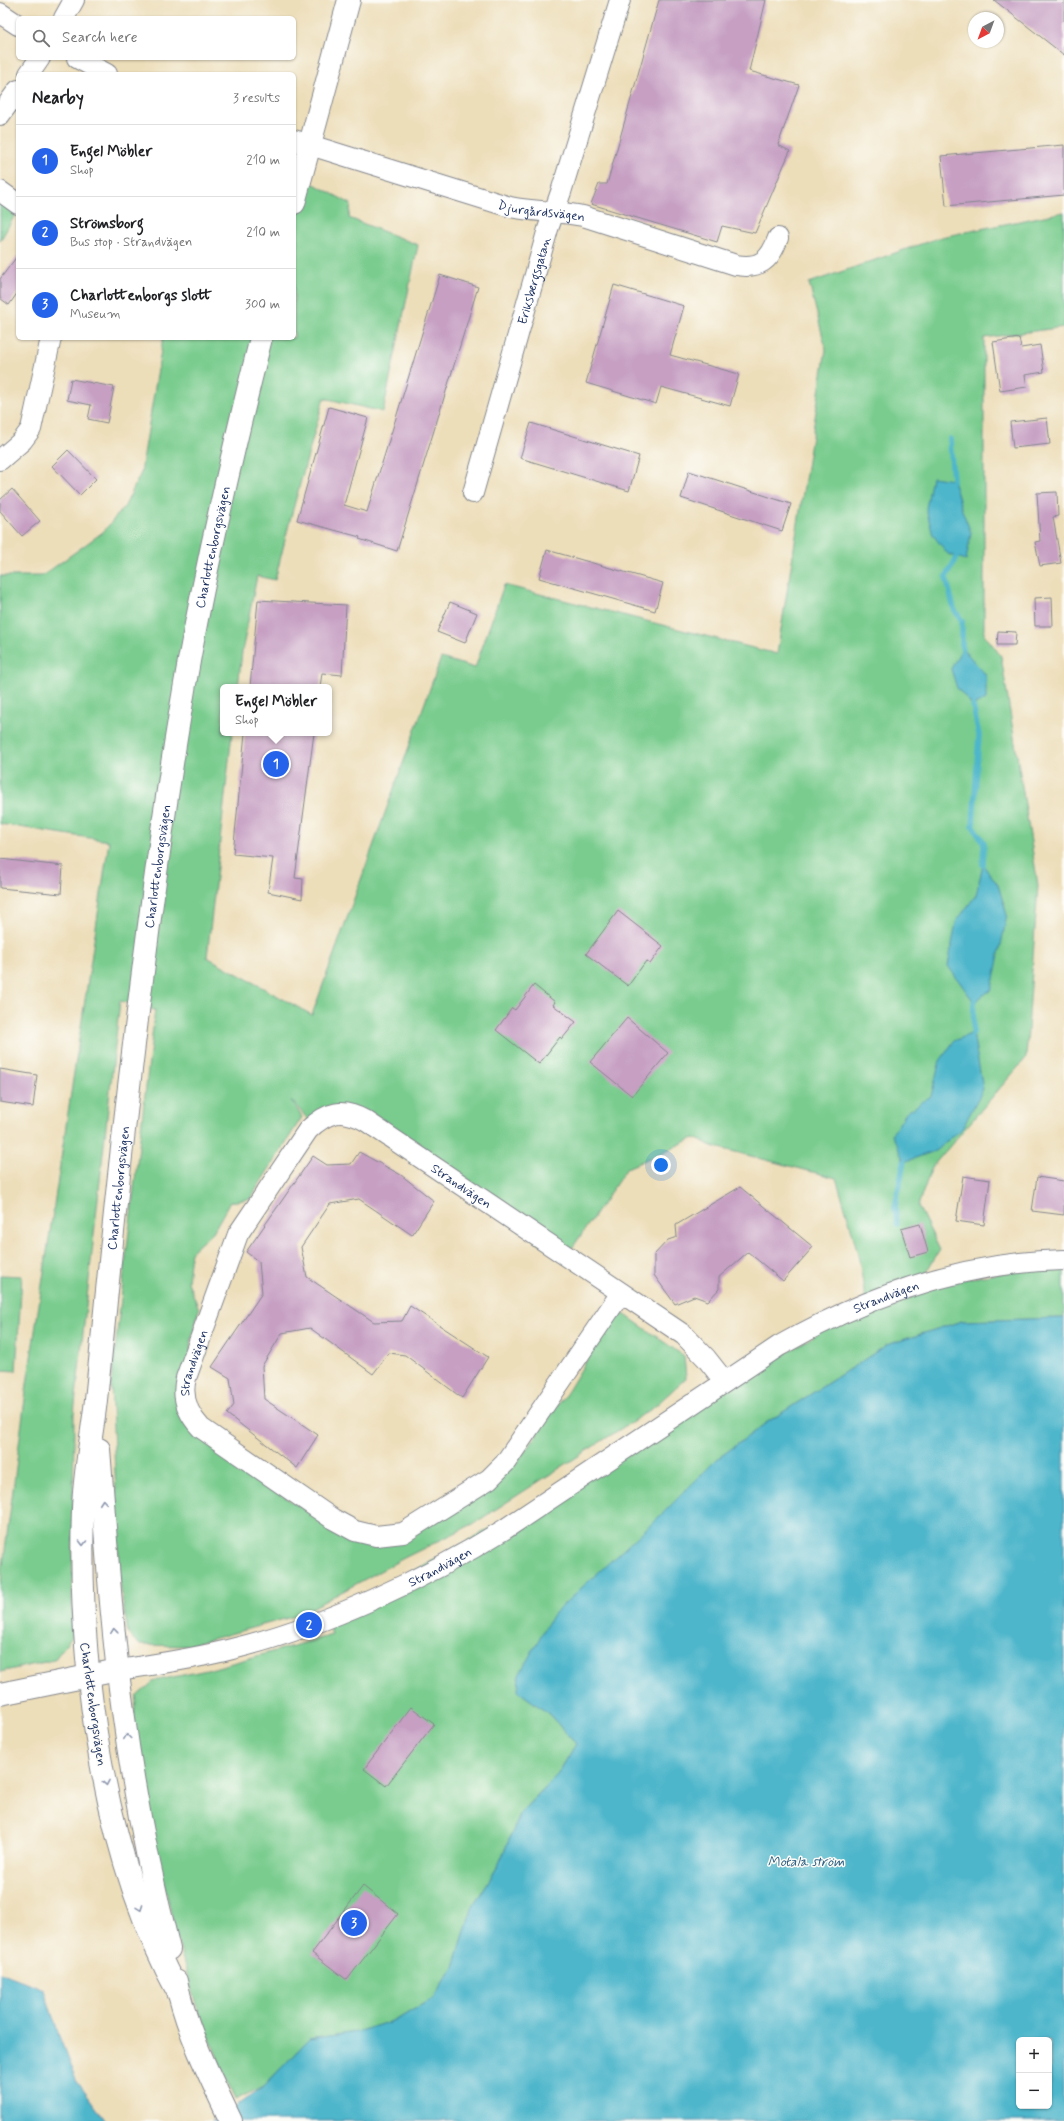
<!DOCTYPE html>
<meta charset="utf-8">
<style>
:root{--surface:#fff;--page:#f6f6f6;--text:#202124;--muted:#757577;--line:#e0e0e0;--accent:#2563eb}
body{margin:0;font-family:Mynerve,sans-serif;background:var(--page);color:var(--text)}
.controls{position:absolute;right:12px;bottom:12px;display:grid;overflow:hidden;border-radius:6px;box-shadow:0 1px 3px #0004}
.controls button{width:36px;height:36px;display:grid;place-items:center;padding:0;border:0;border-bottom:1px solid var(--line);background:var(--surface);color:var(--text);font:20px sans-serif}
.compass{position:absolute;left:968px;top:12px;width:36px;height:36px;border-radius:50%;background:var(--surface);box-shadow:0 1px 3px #0004;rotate:221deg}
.you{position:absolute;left:661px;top:1165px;width:14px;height:14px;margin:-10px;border:3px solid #fff;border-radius:50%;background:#1a73e8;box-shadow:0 0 0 6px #1a73e833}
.badge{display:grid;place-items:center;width:26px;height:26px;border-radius:50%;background:var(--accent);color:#fff;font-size:13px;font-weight:700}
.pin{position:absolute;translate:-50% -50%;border:2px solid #fff;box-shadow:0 1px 4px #0006}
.popup{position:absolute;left:220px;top:684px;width:112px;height:52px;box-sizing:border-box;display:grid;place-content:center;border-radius:6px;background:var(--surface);filter:drop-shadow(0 1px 3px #0005);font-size:13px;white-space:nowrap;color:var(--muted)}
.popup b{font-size:15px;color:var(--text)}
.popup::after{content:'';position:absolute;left:50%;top:100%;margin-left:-8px;border:8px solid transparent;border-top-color:var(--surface)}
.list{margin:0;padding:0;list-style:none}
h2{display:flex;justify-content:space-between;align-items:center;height:52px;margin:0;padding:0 16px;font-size:17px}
h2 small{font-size:13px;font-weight:400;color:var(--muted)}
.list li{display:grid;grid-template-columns:26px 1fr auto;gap:12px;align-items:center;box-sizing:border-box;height:72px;padding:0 16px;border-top:1px solid var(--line)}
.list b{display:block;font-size:15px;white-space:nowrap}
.list p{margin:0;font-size:13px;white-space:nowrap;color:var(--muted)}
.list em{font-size:13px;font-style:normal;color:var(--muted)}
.icon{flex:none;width:22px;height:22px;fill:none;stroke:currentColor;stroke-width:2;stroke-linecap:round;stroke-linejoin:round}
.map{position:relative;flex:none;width:1064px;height:2121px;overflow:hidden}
.search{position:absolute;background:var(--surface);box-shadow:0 1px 3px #0004;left:16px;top:16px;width:280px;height:44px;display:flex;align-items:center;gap:10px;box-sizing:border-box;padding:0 14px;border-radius:6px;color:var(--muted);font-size:15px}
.panel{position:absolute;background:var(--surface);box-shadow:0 1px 3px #0004;left:16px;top:72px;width:280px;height:268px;border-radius:6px}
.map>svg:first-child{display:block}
.green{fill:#79cc8e;stroke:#4a7e76}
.water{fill:#4db6cb;stroke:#347294;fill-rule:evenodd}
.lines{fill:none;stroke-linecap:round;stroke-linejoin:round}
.stream{stroke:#4db6cb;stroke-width:5.5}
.building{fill:#c69fc3}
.minor-casing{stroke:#84868c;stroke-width:22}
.tertiary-casing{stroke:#84868c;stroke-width:24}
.secondary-casing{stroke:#84868c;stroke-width:24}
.minor{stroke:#fff;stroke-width:20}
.tertiary{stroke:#fff;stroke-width:22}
.secondary{stroke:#fff;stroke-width:22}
.oneway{stroke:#8d97ae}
.labels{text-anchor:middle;stroke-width:3;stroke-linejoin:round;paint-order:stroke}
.street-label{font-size:13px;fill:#1b2f5e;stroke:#fdfcf7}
.water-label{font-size:14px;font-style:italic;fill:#2c5e84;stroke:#fdfcf7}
</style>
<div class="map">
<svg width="1064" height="2121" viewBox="0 0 1064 2121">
<rect width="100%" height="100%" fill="#fdfcf7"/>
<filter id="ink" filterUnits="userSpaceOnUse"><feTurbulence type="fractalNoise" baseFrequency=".025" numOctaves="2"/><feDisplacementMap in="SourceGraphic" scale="8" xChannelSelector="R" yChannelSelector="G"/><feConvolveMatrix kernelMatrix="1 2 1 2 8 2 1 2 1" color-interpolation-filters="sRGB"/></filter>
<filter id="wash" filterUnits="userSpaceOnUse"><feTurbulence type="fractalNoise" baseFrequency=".012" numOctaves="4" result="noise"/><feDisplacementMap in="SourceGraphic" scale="16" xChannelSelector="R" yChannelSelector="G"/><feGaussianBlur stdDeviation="0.9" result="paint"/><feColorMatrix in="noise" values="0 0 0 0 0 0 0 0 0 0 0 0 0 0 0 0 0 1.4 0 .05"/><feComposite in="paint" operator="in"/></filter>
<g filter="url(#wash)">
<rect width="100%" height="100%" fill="#eddeba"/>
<path class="green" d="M 294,173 L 351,204 L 349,218 L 418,245 L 383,412 L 324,398 L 290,520 L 275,580 L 257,576 L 242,652 L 238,687 L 223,687 L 223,733 L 232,733 L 207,957 L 312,1015 L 441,658 L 475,668 L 504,585 L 777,654 L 826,349 L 809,283 L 941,237 L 1064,212 L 1064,327 L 984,338 L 984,634 L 1001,656 L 1038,885 L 1026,1058 L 932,1167 L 918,1206 L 940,1250 L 916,1287 L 1064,1263 L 1064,1318 L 962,1321 L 887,1345 L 766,1423 L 716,1460 L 662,1514 L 518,1691 L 549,1714 L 576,1744 L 558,1774 L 521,1812 L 498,1866 L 472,1908 L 454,1967 L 433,1998 L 398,2019 L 357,2032 L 309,2039 L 264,2086 L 235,2100 L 195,2002 L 176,1935 L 157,1853 L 132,1725 L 137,1696 L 154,1681 L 207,1670 L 332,1635 L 327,1619 L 577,1480 L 865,1305 C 863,1261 849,1221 836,1178 L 712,1146 L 694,1138 L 627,1168 L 564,1260 L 345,1112 L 312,1124 L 291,1100 L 302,1117 L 250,1199 L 230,1202 L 213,1232 L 191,1252 L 188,1282 L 199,1309 L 190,1346 L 197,1434 L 222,1456 L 348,1538 L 376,1544 L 514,1466 L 568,1391 L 612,1318 L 624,1314 L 684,1356 L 686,1378 L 653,1408 L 473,1524 L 404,1558 L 299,1615 L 186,1646 L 140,1645 L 128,1634 L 120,1583 L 111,1384 L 155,1010 L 120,1001 L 74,1414 L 72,1637 L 54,1660 L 0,1672 L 0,1588 L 27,1384 L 109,841 L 0,824 L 0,576 L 42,576 L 103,532 L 125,506 L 141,473 L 163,338 L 294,338 Z
M 0,198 L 18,210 L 0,241 Z
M 0,1275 L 22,1276 L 16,1371 L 0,1370 Z"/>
<path class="water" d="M 932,477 L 953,480 L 962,510 L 971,533 L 966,560 L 948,554 L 933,535 L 926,509 Z
M 962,648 L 986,675 L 986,699 L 973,706 L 957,688 L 951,669 Z
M 983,865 L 998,885 L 1007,915 L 992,989 L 974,1002 L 948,966 L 956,922 L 976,895 Z
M 973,1033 L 983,1089 L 962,1129 L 935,1151 L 904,1162 L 892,1134 L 906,1113 L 931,1096 L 940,1061 L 954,1041 Z
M 1064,1318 L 1064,2121 L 211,2121 L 219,2118 L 264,2086 L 309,2039 L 357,2032 L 398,2019 L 433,1998 L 454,1967 L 472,1908 L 498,1866 L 521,1812 L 558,1774 L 576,1744 L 549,1714 L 518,1691 L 519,1675 L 553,1614 L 662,1514 L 716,1460 L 766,1423 L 887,1345 L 962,1321 ZM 1019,2040 L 1049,2040 L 1049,2106 L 1019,2106 Z
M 0,1972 L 44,1989 L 59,2036 L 76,2080 L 106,2121 L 0,2121 Z"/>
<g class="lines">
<path class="stream" d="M 950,439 L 953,480
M 957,557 L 946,577 L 954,609 L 962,621 L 962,648
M 973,706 L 979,735 L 973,826 L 984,843 L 983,865
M 973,1033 L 974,1002
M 897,1224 L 895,1207 L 904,1162"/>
</g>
<g id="blocks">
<path class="building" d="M 659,0 L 766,0 L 749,71 L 799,85 L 778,145 L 790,151 L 755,233 L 722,226 L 717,242 L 591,204 L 599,184 L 607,184 Z
M 994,0 L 1064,0 L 1064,55 Z
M 1064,145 L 1064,195 L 946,206 L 941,156 Z
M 18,255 L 18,292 L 9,305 L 0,298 L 0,279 Z
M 440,275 L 478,287 L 397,551 L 359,539 L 360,537 L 297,520 L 329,407 L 368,418 L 344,505 L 367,512 Z
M 614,285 L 684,306 L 670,355 L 739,374 L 730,406 L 661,387 L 656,404 L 586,383 Z
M 1019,338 L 1021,348 L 1040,345 L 1044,372 L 1025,375 L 1027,387 L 1000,391 L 993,342 Z
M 71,379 L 114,387 L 107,423 L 88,419 L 91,405 L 67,400 Z
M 1047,418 L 1050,444 L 1013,448 L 1010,422 Z
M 531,423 L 639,456 L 629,491 L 520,458 Z
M 68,450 L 96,479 L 80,495 L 52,466 Z
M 689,471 L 791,504 L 782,531 L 681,498 Z
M 12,489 L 40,521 L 22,536 L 0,511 L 0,500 Z
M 1057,492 L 1058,516 L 1053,517 L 1061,563 L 1040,566 L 1035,542 L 1040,541 L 1037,493 Z
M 547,550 L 663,583 L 655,611 L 539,578 Z
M 1052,597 L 1053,626 L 1035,626 L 1034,598 Z
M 258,600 L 346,605 L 342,675 L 322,673 L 320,687 L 250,687 Z
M 450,602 L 477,613 L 465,643 L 437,632 Z
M 998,631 L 1016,632 L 1015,645 L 997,645 Z
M 245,733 L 314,733 L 295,878 L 303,879 L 302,899 L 268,892 L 273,858 L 233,854 Z
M 0,859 L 63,866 L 61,894 L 0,888 Z
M 618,911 L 663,946 L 650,964 L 646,961 L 628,986 L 586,954 Z
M 534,985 L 555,1002 L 553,1005 L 576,1022 L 562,1039 L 560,1037 L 539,1064 L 496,1030 L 512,1008 L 515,1010 Z
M 627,1018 L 668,1053 L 632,1096 L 590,1062 Z
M 0,1069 L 37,1075 L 33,1107 L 0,1102 Z
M 359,1152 L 401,1175 L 434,1201 L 412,1235 L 359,1199 L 330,1204 L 301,1247 L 307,1277 L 374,1322 L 402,1321 L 410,1306 L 488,1357 L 462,1398 L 405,1355 L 389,1353 L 373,1374 L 310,1328 L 282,1333 L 262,1366 L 264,1399 L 318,1435 L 297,1468 L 227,1414 L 234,1405 L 230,1378 L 212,1367 L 262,1293 L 259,1262 L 246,1252 L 313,1156 L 327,1165 L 351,1164 Z
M 963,1176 L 990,1180 L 984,1225 L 956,1221 Z
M 1037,1177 L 1064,1181 L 1064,1215 L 1032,1211 Z
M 740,1187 L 813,1247 L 783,1281 L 748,1252 L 719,1277 L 719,1289 L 708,1301 L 694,1296 L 675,1304 L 654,1275 L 654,1255 L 668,1240 L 677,1237 L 676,1225 Z
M 920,1224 L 928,1252 L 910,1257 L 901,1229 Z
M 411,1707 L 434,1724 L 386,1786 L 364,1769 Z
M 363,1886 L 398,1914 L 347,1980 L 312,1953 Z"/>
</g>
</g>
<g filter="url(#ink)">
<use href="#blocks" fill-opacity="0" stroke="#84868c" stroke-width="1"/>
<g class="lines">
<defs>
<g id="minor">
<path d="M 0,13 L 18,25"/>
<path d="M 64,18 L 74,0"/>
<path d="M 77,58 L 107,74"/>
<path d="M 29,74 L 40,58"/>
<path d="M 0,115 L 18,90"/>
<path id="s1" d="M 294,140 L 510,207 C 534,212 559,211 583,216 L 736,265 C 759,269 770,261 778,238"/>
<path d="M 0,191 L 18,204"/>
<path d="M 0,460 L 22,441 L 31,429 L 51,338"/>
<path id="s2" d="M 473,493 L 548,229 L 561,192 L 620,0"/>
<path id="s3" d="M 621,1293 L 505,1463 L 489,1479 L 403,1533 L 376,1536 L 355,1531 L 333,1519 L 201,1428 C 188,1414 181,1397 186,1378 L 238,1234 L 308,1130 C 328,1111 342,1108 366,1121 L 684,1335 L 706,1358 L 725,1382"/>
<path id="s4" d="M 118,1670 C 156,1664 194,1659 232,1649 C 323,1627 425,1579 505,1529 L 779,1346 C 867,1296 962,1262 1064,1260"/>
</g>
<path id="tertiary" d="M 0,1694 L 118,1670"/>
<g id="secondary">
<path d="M 294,203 L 349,0"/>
<path d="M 99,1449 C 106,1537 111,1625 123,1711 C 134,1792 149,1871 169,1949"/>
<path d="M 176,1981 C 186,2029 210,2077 231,2121"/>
<path id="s5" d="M 179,1994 C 102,1854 78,1667 83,1509 C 84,1473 92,1436 96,1400 C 105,1313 113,1226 123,1139 C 141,979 161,819 189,661 C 209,552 234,445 261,338"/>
</g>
</defs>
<use href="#minor" class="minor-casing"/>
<use href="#tertiary" class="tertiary-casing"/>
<use href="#secondary" class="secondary-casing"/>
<use href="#minor" class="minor"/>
<use href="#tertiary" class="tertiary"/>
<use href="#secondary" class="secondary"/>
</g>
<defs><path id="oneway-chevron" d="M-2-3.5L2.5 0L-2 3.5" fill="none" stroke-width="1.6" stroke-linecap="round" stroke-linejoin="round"/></defs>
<g class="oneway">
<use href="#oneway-chevron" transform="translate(103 1502) rotate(-95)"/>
<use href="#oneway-chevron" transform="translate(83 1543) rotate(90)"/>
<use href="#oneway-chevron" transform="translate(114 1631) rotate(-96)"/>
<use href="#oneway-chevron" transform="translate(127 1737) rotate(-98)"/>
<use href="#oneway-chevron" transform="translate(106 1783) rotate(79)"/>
<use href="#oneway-chevron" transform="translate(140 1908) rotate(70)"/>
</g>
</g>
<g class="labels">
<g class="street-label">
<text dy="5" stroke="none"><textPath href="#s1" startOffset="258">Djurgårdsvägen</textPath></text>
<text dy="5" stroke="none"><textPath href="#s2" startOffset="221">Eriksbergsgatan</textPath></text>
<text dy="5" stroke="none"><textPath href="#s5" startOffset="1471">Charlottenborgsvägen</textPath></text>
<text dy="5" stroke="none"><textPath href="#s5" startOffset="1147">Charlottenborgsvägen</textPath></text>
<text dy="5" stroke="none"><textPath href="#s3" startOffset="1077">Strandvägen</textPath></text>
<text dy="5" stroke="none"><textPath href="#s5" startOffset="823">Charlottenborgsvägen</textPath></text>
<text dy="5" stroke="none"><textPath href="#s4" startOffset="863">Strandvägen</textPath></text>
<text dy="5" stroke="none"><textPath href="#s3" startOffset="635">Strandvägen</textPath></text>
<text dy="5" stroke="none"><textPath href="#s4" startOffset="340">Strandvägen</textPath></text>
<text transform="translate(94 1704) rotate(82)" y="5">Charlottenborgsvägen</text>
</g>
<g class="water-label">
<text x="806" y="1866">Motala ström</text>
</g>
</g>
</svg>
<div class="controls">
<button>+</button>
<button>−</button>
</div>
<svg class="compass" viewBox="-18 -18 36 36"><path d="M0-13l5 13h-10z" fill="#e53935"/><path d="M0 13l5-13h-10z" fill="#757577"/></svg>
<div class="you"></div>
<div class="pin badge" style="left:276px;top:764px">1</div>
<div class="popup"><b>Engel Möbler</b>Shop</div>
<div class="pin badge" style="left:309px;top:1625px">2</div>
<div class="pin badge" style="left:354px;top:1923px">3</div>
<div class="search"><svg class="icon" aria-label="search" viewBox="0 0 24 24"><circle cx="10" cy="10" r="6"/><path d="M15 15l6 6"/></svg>Search here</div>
<section class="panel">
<h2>Nearby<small>3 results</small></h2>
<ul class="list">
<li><span class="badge">1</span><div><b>Engel Möbler</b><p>Shop</p></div><em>210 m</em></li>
<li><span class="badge">2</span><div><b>Strömsborg</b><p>Bus stop · Strandvägen</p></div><em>210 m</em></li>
<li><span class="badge">3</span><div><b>Charlottenborgs slott</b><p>Museum</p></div><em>300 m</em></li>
</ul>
</section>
</div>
